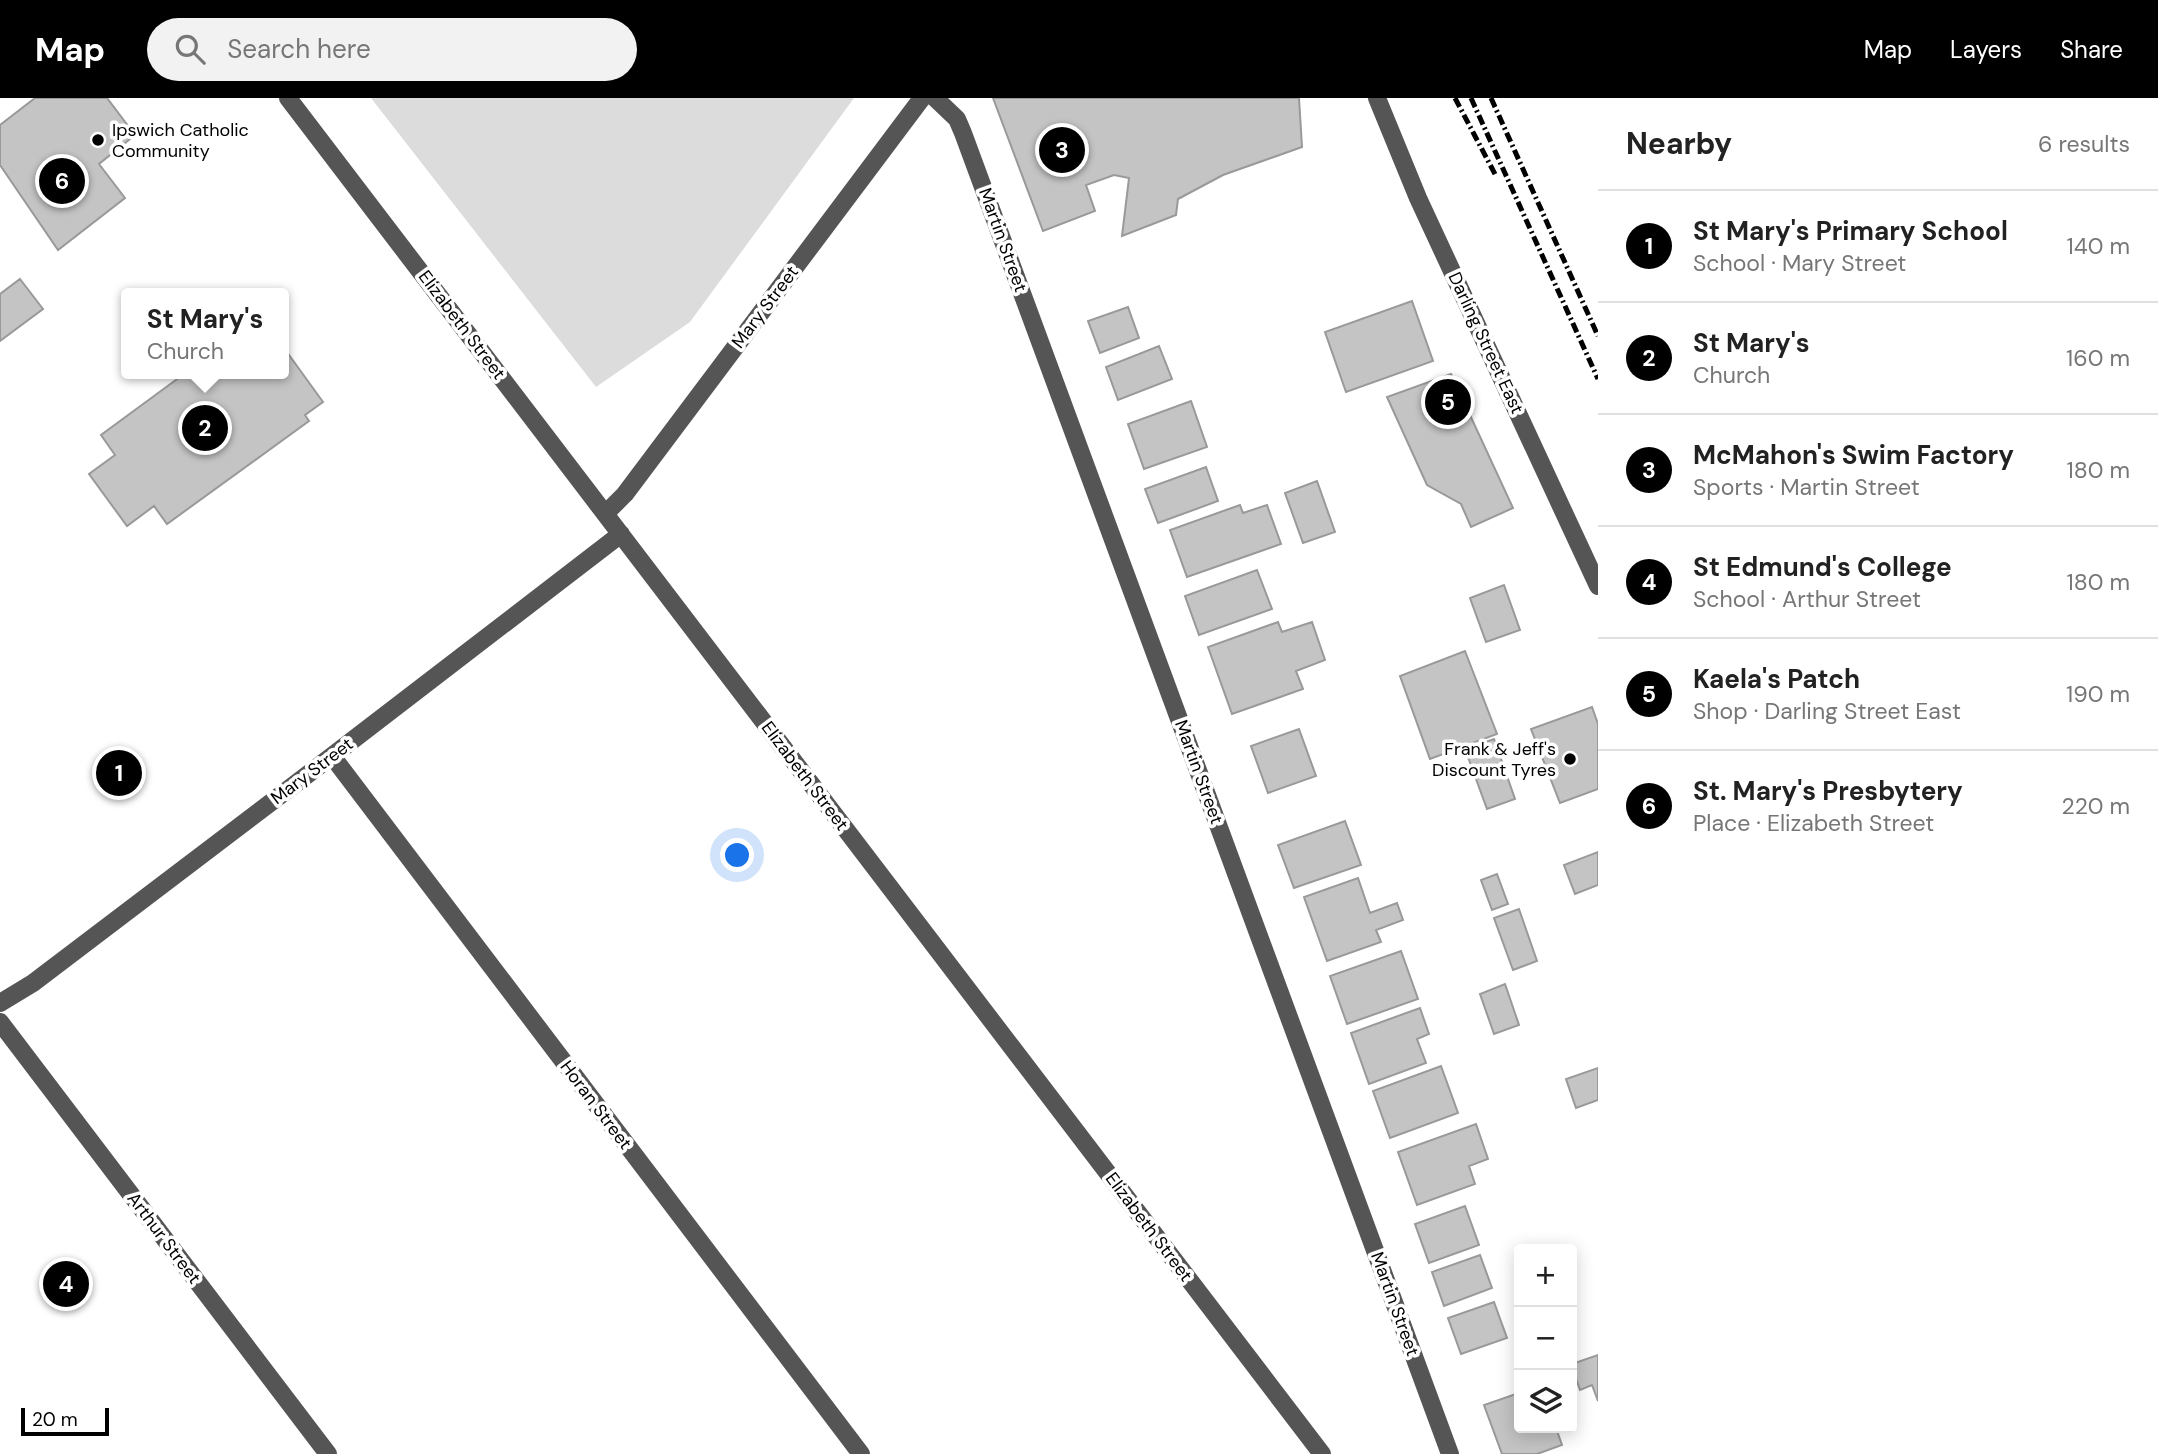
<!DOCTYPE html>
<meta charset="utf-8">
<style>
:root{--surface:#fff;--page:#f2f2f2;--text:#222;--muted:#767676;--line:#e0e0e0;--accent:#000}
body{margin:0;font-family:"DM Sans",sans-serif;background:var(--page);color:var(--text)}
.controls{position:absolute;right:21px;bottom:21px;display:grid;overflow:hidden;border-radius:7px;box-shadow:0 4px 18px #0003}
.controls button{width:63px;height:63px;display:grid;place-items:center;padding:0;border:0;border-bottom:2px solid var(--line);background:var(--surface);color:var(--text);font:35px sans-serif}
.scale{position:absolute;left:21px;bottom:18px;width:88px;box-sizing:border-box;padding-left:7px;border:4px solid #000;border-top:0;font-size:19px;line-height:24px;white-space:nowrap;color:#000;-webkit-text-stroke:5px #fff;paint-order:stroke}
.you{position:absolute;left:738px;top:758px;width:24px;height:24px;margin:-18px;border:5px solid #fff;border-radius:50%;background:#1a73e8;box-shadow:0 0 0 10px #1a73e833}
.badge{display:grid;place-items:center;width:46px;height:46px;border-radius:50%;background:var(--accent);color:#fff;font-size:23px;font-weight:700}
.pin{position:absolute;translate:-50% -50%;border:4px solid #fff;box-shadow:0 2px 7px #0006}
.popup{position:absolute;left:121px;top:190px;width:168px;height:91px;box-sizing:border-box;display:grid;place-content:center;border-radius:7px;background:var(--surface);filter:drop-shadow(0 2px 5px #0005);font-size:23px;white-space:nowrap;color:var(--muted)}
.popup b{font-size:26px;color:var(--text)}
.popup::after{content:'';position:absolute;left:50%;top:100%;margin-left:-14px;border:14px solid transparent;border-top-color:var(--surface)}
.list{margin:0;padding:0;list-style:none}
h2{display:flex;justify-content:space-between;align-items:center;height:91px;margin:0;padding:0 28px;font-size:30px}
h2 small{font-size:23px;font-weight:400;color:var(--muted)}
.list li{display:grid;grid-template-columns:46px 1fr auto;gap:21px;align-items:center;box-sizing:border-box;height:112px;padding:0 28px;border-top:2px solid var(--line)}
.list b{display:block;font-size:26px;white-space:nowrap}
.list p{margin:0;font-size:23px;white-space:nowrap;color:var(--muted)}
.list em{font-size:23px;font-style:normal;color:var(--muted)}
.icon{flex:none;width:38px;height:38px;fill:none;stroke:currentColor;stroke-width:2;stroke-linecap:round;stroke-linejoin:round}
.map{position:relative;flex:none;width:1598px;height:1356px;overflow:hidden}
header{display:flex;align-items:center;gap:42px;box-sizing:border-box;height:98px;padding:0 35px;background:var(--accent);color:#fff}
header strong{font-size:33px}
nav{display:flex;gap:38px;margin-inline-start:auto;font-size:24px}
.search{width:490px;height:63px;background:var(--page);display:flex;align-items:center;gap:18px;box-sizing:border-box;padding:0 24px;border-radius:38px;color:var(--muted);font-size:26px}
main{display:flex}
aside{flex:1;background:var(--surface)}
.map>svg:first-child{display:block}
.green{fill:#dcdcdc}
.building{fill:#c4c4c4;stroke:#999;stroke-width:2}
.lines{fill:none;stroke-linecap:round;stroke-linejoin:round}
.minor{stroke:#555;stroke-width:18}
.rail{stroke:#000;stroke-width:5;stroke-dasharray:10 3.5 2 3.5;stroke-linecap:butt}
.poi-dot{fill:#000;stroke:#fff;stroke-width:2.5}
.labels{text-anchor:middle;stroke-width:7;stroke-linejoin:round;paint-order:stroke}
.poi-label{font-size:18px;fill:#000;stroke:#fff;text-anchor:start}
.street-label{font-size:18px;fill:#000;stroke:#fff}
</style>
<header>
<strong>Map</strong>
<div class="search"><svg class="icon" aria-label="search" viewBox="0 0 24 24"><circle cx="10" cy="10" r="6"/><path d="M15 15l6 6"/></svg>Search here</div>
<nav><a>Map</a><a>Layers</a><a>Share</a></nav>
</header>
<main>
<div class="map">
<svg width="1598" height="1356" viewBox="0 0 1598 1356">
<rect width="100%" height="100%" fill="#fff"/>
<path class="green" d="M 371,0 L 854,0 L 690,224 L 596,289 Z"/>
<path class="building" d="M 35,0 L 107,0 L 135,37 L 99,66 L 125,100 L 58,152 L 0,67 L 0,27 Z
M 993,0 L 1299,0 L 1302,49 L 1223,77 L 1178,101 L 1176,117 L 1122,138 L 1129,80 L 1114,77 L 1086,87 L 1095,113 L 1043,133 Z
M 20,181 L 43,211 L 0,243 L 0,196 Z
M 1412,203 L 1433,263 L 1346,294 L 1325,234 Z
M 1128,209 L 1139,240 L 1100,255 L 1088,223 Z
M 1159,248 L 1172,281 L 1118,302 L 1106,269 Z
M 284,250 L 323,304 L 305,317 L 309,323 L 167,426 L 154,408 L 127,428 L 89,376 L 115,357 L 101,337 L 184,276 L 284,276 Z
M 1451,276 L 1513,410 L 1471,429 L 1461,406 L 1427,387 L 1387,299 Z
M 1191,303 L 1207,349 L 1144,371 L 1128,326 Z
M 1206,369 L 1218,403 L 1158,425 L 1145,391 Z
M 1317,383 L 1335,434 L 1303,445 L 1285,395 Z
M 1240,407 L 1243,415 L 1267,407 L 1281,446 L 1187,479 L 1170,432 Z
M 1257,472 L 1272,511 L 1199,537 L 1185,498 Z
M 1504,487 L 1520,532 L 1486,544 L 1470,500 Z
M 1278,524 L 1282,534 L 1312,524 L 1325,562 L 1296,573 L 1303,591 L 1232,616 L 1208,549 Z
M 1465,553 L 1497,636 L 1430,661 L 1400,578 Z
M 1592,609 L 1598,626 L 1598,691 L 1560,705 L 1531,631 Z
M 1299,631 L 1316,678 L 1268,695 L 1251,648 Z
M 1494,641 L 1515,701 L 1487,711 L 1465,651 Z
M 1345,723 L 1361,767 L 1294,790 L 1278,747 Z
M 1598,754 L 1598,787 L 1575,796 L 1564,767 Z
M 1497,776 L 1508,806 L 1492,812 L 1481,782 Z
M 1358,780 L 1370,815 L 1397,805 L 1403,822 L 1376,832 L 1381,844 L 1327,863 L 1304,799 Z
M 1519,811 L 1537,863 L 1513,872 L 1494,820 Z
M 1401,853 L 1418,901 L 1347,926 L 1330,878 Z
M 1505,886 L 1519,927 L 1494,936 L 1480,896 Z
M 1420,910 L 1429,936 L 1417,941 L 1426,965 L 1369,986 L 1351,935 Z
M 1441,968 L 1458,1015 L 1390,1040 L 1373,993 Z
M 1598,970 L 1598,1002 L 1576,1010 L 1566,981 Z
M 1476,1026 L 1488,1061 L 1469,1068 L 1475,1086 L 1417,1107 L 1398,1054 Z
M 1465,1108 L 1479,1147 L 1429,1165 L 1415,1126 Z
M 1480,1157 L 1492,1190 L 1444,1208 L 1432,1174 Z
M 1494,1204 L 1507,1240 L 1461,1256 L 1448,1220 Z
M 1598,1257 L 1598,1303 L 1592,1287 L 1580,1292 L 1572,1269 L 1572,1266 Z
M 1519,1295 L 1519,1330 L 1556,1330 L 1562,1347 L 1537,1356 L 1502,1356 L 1484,1307 Z"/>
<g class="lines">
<path class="minor" d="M 288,0 L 1322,1356
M 935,0 L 957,21 L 963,35 L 1450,1356
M 1377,0 L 1418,100 L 1598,488
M 606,415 L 625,396 L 922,0
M 332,658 L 861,1356
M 0,905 L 33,885 L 332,658 L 621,436
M 0,924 L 328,1356"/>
<path class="rail" d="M 1455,0 L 1496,78
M 1471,0 L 1598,281
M 1491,0 L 1598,238"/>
</g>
<g class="poi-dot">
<circle cx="98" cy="42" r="7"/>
<circle cx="1570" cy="661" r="7"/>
</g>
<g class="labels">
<g class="poi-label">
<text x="112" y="38">Ipswich Catholic<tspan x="112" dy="21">Community</tspan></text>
<text x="1556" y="657" text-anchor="end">Frank &amp; Jeff's<tspan x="1556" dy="21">Discount Tyres</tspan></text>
</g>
<g class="street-label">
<text transform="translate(1003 142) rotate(70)" y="6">Martin Street</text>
<text transform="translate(765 209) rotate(-53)" y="6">Mary Street</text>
<text transform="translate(462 227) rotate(53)" y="6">Elizabeth Street</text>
<text transform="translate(1486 245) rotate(65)" y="6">Darling Street East</text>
<text transform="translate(312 673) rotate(-37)" y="6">Mary Street</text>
<text transform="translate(1199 674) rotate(70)" y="6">Martin Street</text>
<text transform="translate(805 678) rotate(53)" y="6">Elizabeth Street</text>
<text transform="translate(596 1007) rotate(53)" y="6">Horan Street</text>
<text transform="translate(1149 1129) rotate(53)" y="6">Elizabeth Street</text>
<text transform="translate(164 1140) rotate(53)" y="6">Arthur Street</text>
<text transform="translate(1395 1206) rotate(70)" y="6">Martin Street</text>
</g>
</g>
</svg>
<div class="controls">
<button>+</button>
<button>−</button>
<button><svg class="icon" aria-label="layers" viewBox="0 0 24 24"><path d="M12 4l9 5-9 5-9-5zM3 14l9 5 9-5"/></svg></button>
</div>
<div class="scale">20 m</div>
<div class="you"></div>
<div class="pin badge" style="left:119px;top:675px">1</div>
<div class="pin badge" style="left:205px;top:330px">2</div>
<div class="popup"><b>St Mary's</b>Church</div>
<div class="pin badge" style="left:1062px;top:52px">3</div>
<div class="pin badge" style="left:66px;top:1186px">4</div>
<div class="pin badge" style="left:1448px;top:304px">5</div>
<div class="pin badge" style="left:62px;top:83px">6</div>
</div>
<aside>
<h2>Nearby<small>6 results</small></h2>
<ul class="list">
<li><span class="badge">1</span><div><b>St Mary's Primary School</b><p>School · Mary Street</p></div><em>140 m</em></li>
<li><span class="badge">2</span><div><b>St Mary's</b><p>Church</p></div><em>160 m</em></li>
<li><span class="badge">3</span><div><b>McMahon's Swim Factory</b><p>Sports · Martin Street</p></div><em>180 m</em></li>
<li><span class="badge">4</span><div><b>St Edmund's College</b><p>School · Arthur Street</p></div><em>180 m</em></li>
<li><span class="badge">5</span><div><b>Kaela's Patch</b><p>Shop · Darling Street East</p></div><em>190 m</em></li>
<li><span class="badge">6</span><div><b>St. Mary's Presbytery</b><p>Place · Elizabeth Street</p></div><em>220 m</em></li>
</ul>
</aside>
</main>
